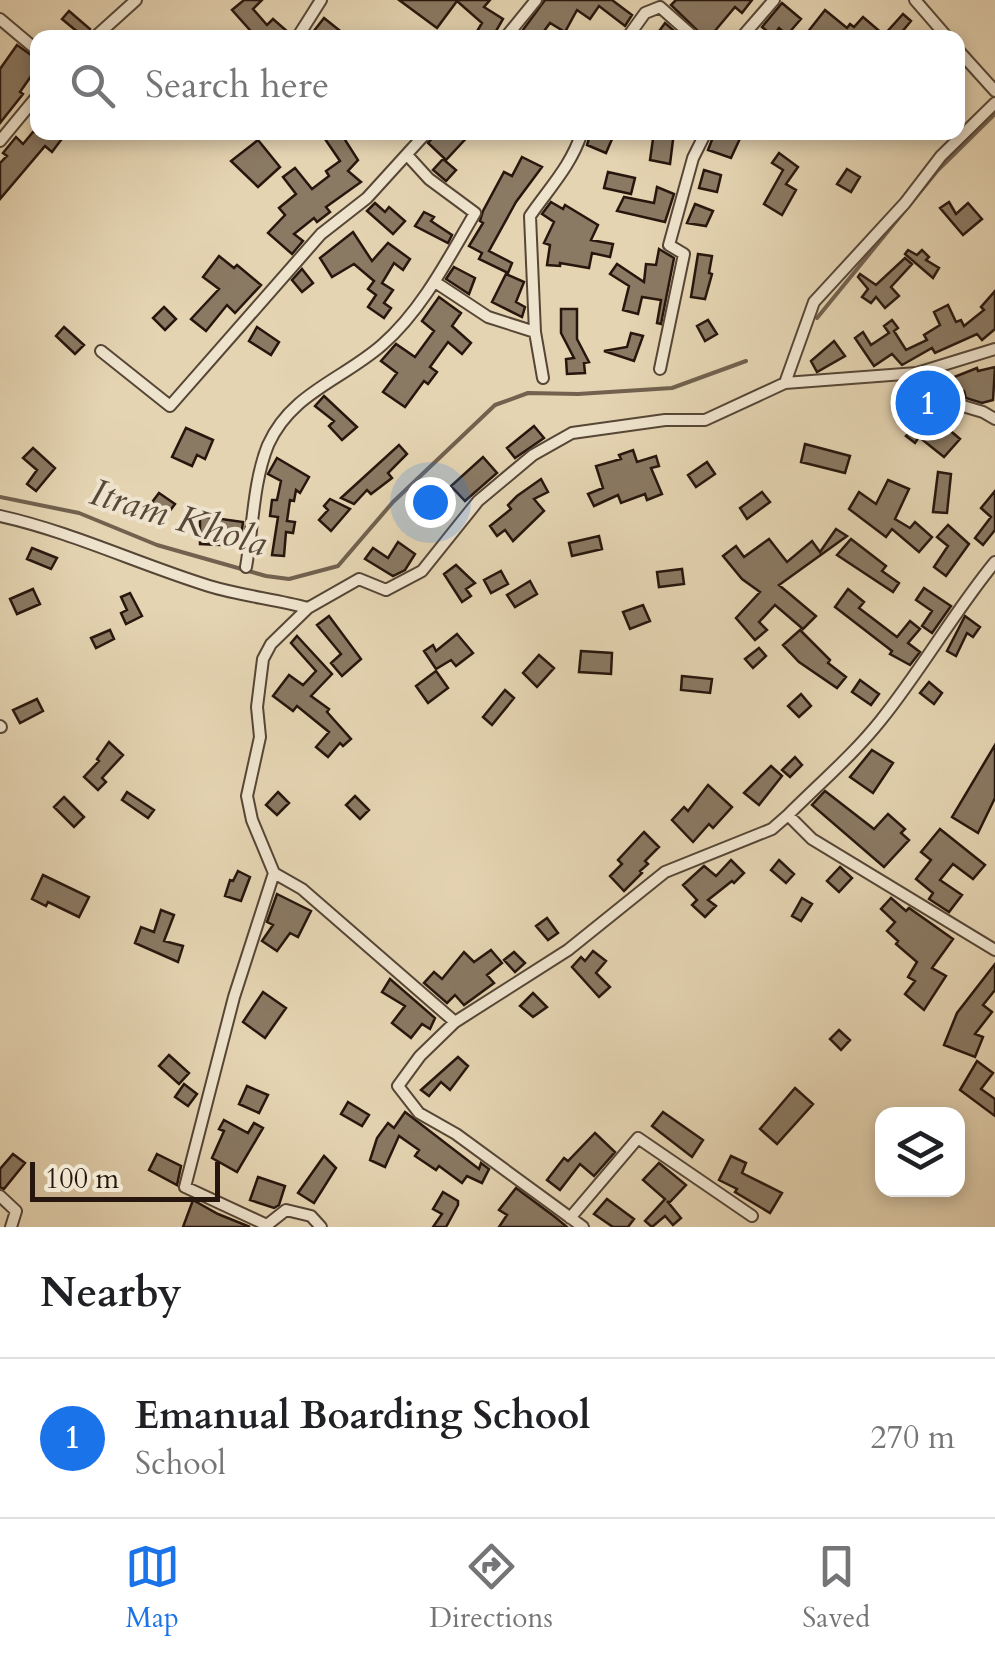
<!DOCTYPE html>
<style>
:root{--surface:#fff;--page:#f6f6f6;--text:#202124;--muted:#757577;--line:#e0e0e0;--accent:#1a73e8}
body{margin:0;font-family:Cardo,serif;background:var(--page);color:var(--text)}
.controls{position:absolute;right:30px;bottom:30px;display:grid;overflow:hidden;border-radius:20px;box-shadow:0 5px 15px #0003}
.controls button{width:90px;height:90px;display:grid;place-items:center;padding:0;border:0;border-bottom:2px solid var(--line);background:var(--surface);color:var(--text);font:50px sans-serif}
.scale{position:absolute;left:30px;bottom:25px;width:190px;box-sizing:border-box;padding-left:10px;border:5px solid #27160d;border-top:0;font-size:28px;line-height:35px;white-space:nowrap;color:#27160d;-webkit-text-stroke:8px #eee3cd;paint-order:stroke}
.you{position:absolute;left:430px;top:502px;width:35px;height:35px;margin:-25px;border:8px solid #fff;border-radius:50%;background:#1a73e8;box-shadow:0 0 0 15px #1a73e833}
.badge{display:grid;place-items:center;width:65px;height:65px;border-radius:50%;background:var(--accent);color:#fff;font-size:32px;font-weight:700}
.pin{position:absolute;translate:-50% -50%;border:5px solid #fff;box-shadow:0 2px 10px #0006}
.list{margin:0;padding:0;list-style:none}
h2{display:flex;justify-content:space-between;align-items:center;height:130px;margin:0;padding:0 40px;font-size:42px}
h2 small{font-size:32px;font-weight:400;color:var(--muted)}
.list li{display:grid;grid-template-columns:65px 1fr auto;gap:30px;align-items:center;box-sizing:border-box;height:160px;padding:0 40px;border-top:2px solid var(--line)}
.list b{display:block;font-size:38px;white-space:nowrap}
.list p{margin:0;font-size:32px;white-space:nowrap;color:var(--muted)}
.list em{font-size:32px;font-style:normal;color:var(--muted)}
.icon{flex:none;width:55px;height:55px;fill:none;stroke:currentColor;stroke-width:2;stroke-linecap:round;stroke-linejoin:round}
.map{position:relative;flex:none;width:995px;height:1227px;overflow:hidden}
.search{position:absolute;background:var(--surface);box-shadow:0 5px 15px #0003;left:30px;right:30px;top:30px;height:110px;display:flex;align-items:center;gap:25px;box-sizing:border-box;padding:0 35px;border-radius:20px;color:var(--muted);font-size:38px}
.sheet{height:290px;background:var(--surface)}
nav{display:flex;justify-content:space-around;align-items:center;box-sizing:border-box;height:140px;border-top:2px solid var(--line);background:var(--surface);font-size:28px;color:var(--muted)}
nav a{display:grid;justify-items:center;gap:5px}
nav .on{color:var(--accent)}
.map>svg:first-child{display:block}
.lines{fill:none;stroke-linecap:round;stroke-linejoin:round}
.stream{stroke:#72614e;stroke-width:4}
.building{fill:#8a7963;stroke:#27160d;stroke-width:2.5}
.minor-casing{stroke:#564636;stroke-width:14}
.minor{stroke:#eee3cd;stroke-width:10}
.labels{text-anchor:middle;stroke-width:8;stroke-linejoin:round;paint-order:stroke}
.water-label{font-size:38px;font-style:italic;fill:#594839;stroke:#eee3cd}
</style>
<div class="map">
<svg width="995" height="1227" viewBox="0 0 995 1227">
<rect width="100%" height="100%" fill="#e5d4b2"/>
<filter id="stains"><feTurbulence type="fractalNoise" baseFrequency=".002" numOctaves="4"/><feColorMatrix values="0 0 0 0 .2 0 0 0 0 .09 0 0 0 0 .02 0 0 0 .5 -.17"/></filter>
<radialGradient id="worn" r=".72"><stop offset=".6" stop-color="#630" stop-opacity="0"/><stop offset="1" stop-color="#630" stop-opacity=".3"/></radialGradient>
<g class="lines">
<path class="stream" d="M 817,318 L 938,170 L 995,114
M 0,497 L 79,513 L 157,545 L 266,576 L 289,579 L 338,566 L 393,502 L 495,405 L 528,393 L 578,394 L 672,388 L 746,361"/>
</g>
<path class="building" d="M 244,0 L 262,0 L 253,9 L 267,25 L 273,19 L 288,32 L 282,38 L 257,38 L 232,10 Z
M 399,0 L 490,0 L 484,7 L 503,19 L 492,38 L 473,38 L 482,23 L 457,1 L 437,28 Z
M 545,0 L 612,0 L 632,15 L 625,26 L 599,6 L 590,19 L 577,10 L 565,32 L 550,23 L 539,38 L 517,38 Z
M 676,0 L 752,0 L 742,13 L 735,7 L 709,38 L 704,37 L 671,5 Z
M 782,3 L 801,19 L 787,35 L 779,28 L 773,36 L 762,27 Z
M 825,10 L 847,28 L 850,24 L 854,27 L 863,17 L 884,35 L 903,14 L 911,21 L 897,38 L 803,38 Z
M 69,11 L 90,29 L 85,38 L 62,19 Z
M 324,18 L 349,38 L 320,38 L 313,32 Z
M 665,23 L 680,36 L 679,38 L 654,38 Z
M 17,45 L 38,60 L 38,66 L 20,92 L 23,94 L 0,123 L 0,69 Z
M 33,132 L 67,132 L 52,152 L 45,146 L 0,199 L 0,163 L 7,156 L 3,153 L 16,137 L 23,144 Z
M 334,132 L 340,132 L 358,160 L 348,171 L 361,182 L 326,207 L 330,212 L 317,222 L 314,218 L 294,234 L 303,241 L 292,254 L 268,233 L 285,215 L 279,208 L 296,194 L 283,177 L 295,168 L 312,189 L 329,176 L 326,171 L 340,161 L 325,139 Z
M 438,132 L 472,132 L 446,160 L 428,143 Z
M 591,132 L 615,132 L 606,153 L 587,145 Z
M 654,132 L 674,132 L 670,164 L 650,160 Z
M 715,132 L 743,132 L 731,158 L 708,150 Z
M 258,140 L 280,167 L 258,187 L 231,161 Z
M 779,153 L 798,167 L 786,184 L 796,190 L 782,215 L 764,204 L 783,170 L 772,163 Z
M 522,157 L 542,167 L 516,202 L 489,251 L 512,263 L 508,273 L 479,259 L 482,253 L 469,246 L 483,223 L 480,221 L 483,211 L 504,172 L 512,176 Z
M 443,159 L 456,170 L 446,181 L 433,170 Z
M 847,169 L 860,177 L 851,192 L 837,184 Z
M 704,170 L 721,175 L 717,192 L 699,188 Z
M 608,172 L 635,178 L 631,194 L 604,188 Z
M 657,187 L 674,194 L 665,222 L 617,211 L 624,197 L 654,203 Z
M 551,202 L 563,209 L 565,205 L 598,225 L 591,240 L 613,244 L 610,257 L 592,253 L 589,268 L 560,263 L 560,266 L 547,265 L 550,245 L 544,243 L 554,222 L 542,214 Z
M 949,202 L 956,214 L 968,203 L 982,219 L 963,235 L 940,208 Z
M 375,203 L 385,212 L 389,207 L 405,221 L 393,234 L 367,211 Z
M 695,204 L 713,211 L 706,226 L 687,223 Z
M 424,212 L 434,217 L 431,221 L 452,235 L 448,243 L 415,226 Z
M 353,232 L 372,261 L 388,243 L 410,259 L 403,270 L 394,263 L 382,283 L 393,290 L 384,303 L 391,308 L 384,318 L 368,307 L 376,295 L 368,289 L 374,281 L 354,264 L 332,277 L 320,258 Z
M 659,249 L 674,258 L 661,324 L 657,323 L 661,300 L 642,297 L 638,314 L 623,310 L 629,286 L 610,274 L 617,264 L 644,282 L 646,264 L 656,265 Z
M 908,250 L 917,255 L 922,250 L 929,257 L 926,260 L 939,268 L 933,278 L 905,254 Z
M 698,254 L 712,256 L 709,273 L 712,274 L 705,299 L 691,297 Z
M 219,256 L 234,268 L 237,265 L 261,285 L 235,313 L 227,305 L 206,331 L 191,319 L 219,289 L 203,277 Z
M 905,258 L 912,264 L 891,287 L 899,296 L 885,308 L 876,297 L 871,303 L 862,297 L 868,289 L 858,277 L 860,274 L 876,285 Z
M 454,267 L 475,278 L 469,294 L 446,279 Z
M 302,269 L 313,283 L 302,292 L 292,280 Z
M 506,274 L 524,282 L 516,302 L 525,307 L 522,317 L 492,302 Z
M 995,291 L 995,329 L 982,340 L 977,334 L 935,353 L 932,348 L 902,365 L 892,354 L 874,366 L 855,338 L 863,332 L 871,345 L 889,333 L 884,326 L 892,320 L 898,328 L 894,331 L 906,350 L 927,340 L 924,335 L 940,325 L 934,312 L 948,305 L 956,322 L 961,320 L 964,326 L 984,310 L 981,307 Z
M 439,297 L 461,313 L 452,326 L 471,343 L 462,354 L 448,342 L 430,367 L 437,372 L 428,384 L 424,381 L 405,407 L 383,392 L 397,373 L 381,361 L 396,344 L 415,357 L 434,331 L 422,321 Z
M 164,307 L 176,319 L 165,330 L 153,318 Z
M 561,309 L 577,309 L 577,339 L 589,362 L 584,363 L 585,373 L 567,374 L 566,359 L 574,358 L 561,333 Z
M 708,320 L 717,334 L 705,341 L 697,326 Z
M 64,327 L 84,345 L 75,354 L 56,336 Z
M 257,327 L 279,342 L 271,355 L 249,341 Z
M 631,333 L 643,336 L 634,361 L 604,351 L 627,347 Z
M 834,341 L 845,356 L 817,372 L 811,361 Z
M 995,367 L 993,400 L 982,403 L 966,398 L 964,391 L 947,392 L 944,381 L 977,368 L 978,371 Z
M 324,396 L 357,427 L 342,440 L 329,426 L 334,421 L 315,406 Z
M 927,411 L 960,439 L 944,457 L 919,437 L 915,443 L 906,436 Z
M 534,426 L 544,438 L 515,458 L 507,448 Z
M 186,428 L 213,440 L 205,459 L 197,455 L 192,466 L 172,457 Z
M 805,444 L 850,456 L 845,473 L 801,462 Z
M 399,445 L 407,454 L 388,473 L 392,478 L 371,494 L 367,490 L 354,504 L 341,498 Z
M 33,448 L 55,468 L 36,491 L 27,484 L 37,470 L 23,458 Z
M 633,450 L 637,462 L 656,456 L 659,466 L 651,468 L 662,494 L 647,500 L 645,494 L 621,503 L 618,495 L 594,506 L 588,494 L 603,488 L 596,466 L 621,459 L 619,455 Z
M 483,457 L 497,473 L 465,501 L 451,486 Z
M 277,458 L 309,477 L 300,493 L 296,490 L 294,501 L 290,500 L 287,521 L 295,522 L 293,533 L 286,532 L 284,556 L 272,555 L 278,517 L 270,516 L 272,500 L 277,500 L 281,481 L 268,474 Z
M 707,462 L 715,474 L 696,487 L 688,475 Z
M 938,472 L 951,474 L 947,513 L 933,512 Z
M 541,479 L 548,492 L 534,499 L 544,511 L 513,541 L 505,530 L 497,536 L 490,526 L 511,509 L 508,505 L 517,496 Z
M 888,480 L 909,489 L 895,519 L 910,528 L 915,522 L 932,537 L 919,552 L 892,529 L 886,537 L 849,509 L 859,492 L 876,504 Z
M 995,491 L 995,530 L 983,545 L 975,538 L 991,517 L 981,508 Z
M 762,492 L 770,502 L 747,519 L 740,508 Z
M 159,493 L 175,504 L 166,516 L 150,505 Z
M 330,499 L 350,509 L 331,531 L 319,520 L 328,510 L 324,506 Z
M 435,502 L 442,508 L 429,524 L 421,518 Z
M 200,516 L 243,522 L 240,546 L 200,544 Z
M 948,525 L 969,544 L 946,576 L 934,567 L 948,546 L 937,537 Z
M 836,529 L 847,536 L 779,585 L 816,616 L 803,629 L 775,605 L 759,622 L 767,630 L 755,640 L 736,618 L 760,592 L 742,579 L 723,556 L 736,546 L 744,557 L 769,539 L 787,562 L 812,541 L 820,552 Z
M 599,536 L 602,549 L 572,556 L 569,543 Z
M 851,539 L 886,566 L 882,571 L 899,583 L 893,592 L 837,555 Z
M 398,542 L 415,554 L 405,570 L 393,576 L 365,559 L 373,548 L 388,558 Z
M 32,548 L 57,558 L 51,569 L 27,559 Z
M 456,565 L 475,583 L 466,589 L 471,596 L 462,602 L 444,574 Z
M 682,569 L 684,584 L 659,587 L 657,572 Z
M 501,571 L 508,584 L 491,593 L 484,580 Z
M 530,581 L 537,594 L 515,607 L 507,595 Z
M 924,588 L 951,606 L 932,633 L 922,626 L 932,611 L 916,600 Z
M 33,589 L 40,604 L 17,614 L 10,599 Z
M 848,589 L 864,602 L 859,608 L 897,637 L 910,621 L 920,629 L 908,643 L 920,652 L 910,665 L 890,654 L 892,651 L 835,607 Z
M 130,593 L 142,616 L 126,624 L 121,613 L 127,610 L 121,597 Z
M 643,605 L 650,621 L 630,629 L 623,612 Z
M 329,616 L 361,659 L 342,676 L 331,663 L 341,654 L 317,625 Z
M 965,616 L 980,627 L 973,637 L 967,633 L 956,656 L 947,651 Z
M 110,630 L 114,639 L 96,648 L 91,638 Z
M 800,630 L 830,660 L 828,663 L 846,677 L 837,688 L 799,662 L 783,645 Z
M 457,634 L 473,653 L 456,666 L 451,660 L 436,669 L 424,651 L 433,645 L 436,651 Z
M 297,636 L 332,674 L 311,696 L 329,709 L 327,712 L 351,739 L 343,746 L 340,743 L 328,757 L 316,747 L 329,732 L 297,706 L 293,711 L 273,696 L 289,675 L 303,685 L 316,671 L 291,643 Z
M 759,648 L 766,656 L 753,668 L 745,659 Z
M 581,651 L 612,653 L 611,674 L 579,672 Z
M 539,655 L 554,668 L 537,687 L 523,673 Z
M 436,671 L 448,688 L 428,703 L 416,686 Z
M 682,676 L 712,679 L 710,693 L 681,690 Z
M 860,680 L 879,694 L 871,705 L 852,692 Z
M 929,682 L 942,693 L 934,704 L 920,693 Z
M 505,690 L 514,698 L 492,725 L 483,717 Z
M 801,694 L 811,706 L 799,717 L 788,706 Z
M 37,699 L 43,711 L 20,723 L 13,710 Z
M 109,742 L 123,755 L 102,778 L 106,782 L 98,790 L 84,777 L 99,761 L 97,759 Z
M 995,745 L 995,798 L 978,833 L 952,817 Z
M 872,750 L 893,763 L 873,793 L 850,777 Z
M 795,757 L 802,765 L 790,777 L 782,770 Z
M 771,766 L 782,776 L 759,805 L 744,793 Z
M 708,785 L 732,807 L 713,828 L 709,824 L 693,842 L 672,820 L 684,807 L 688,811 Z
M 825,791 L 874,829 L 888,814 L 905,829 L 901,833 L 909,840 L 884,867 L 812,805 Z
M 127,792 L 154,810 L 148,818 L 122,800 Z
M 278,792 L 289,803 L 277,815 L 266,805 Z
M 355,796 L 369,810 L 360,819 L 346,805 Z
M 64,797 L 84,817 L 74,827 L 54,807 Z
M 940,829 L 985,865 L 973,879 L 953,864 L 940,880 L 962,895 L 949,912 L 929,899 L 933,893 L 916,879 L 931,860 L 921,852 Z
M 644,832 L 659,847 L 645,861 L 648,864 L 640,871 L 642,873 L 624,891 L 610,876 L 622,864 L 618,860 Z
M 731,860 L 744,873 L 734,883 L 732,881 L 708,900 L 716,906 L 705,917 L 692,905 L 697,900 L 683,885 L 704,866 L 716,876 Z
M 779,860 L 794,874 L 786,883 L 771,870 Z
M 840,867 L 852,878 L 839,892 L 827,881 Z
M 238,871 L 250,877 L 241,901 L 225,896 L 230,880 L 233,881 Z
M 43,875 L 89,897 L 79,917 L 48,902 L 46,906 L 32,899 Z
M 277,894 L 311,911 L 298,937 L 290,933 L 277,951 L 262,941 L 273,925 L 267,922 Z
M 802,898 L 812,904 L 801,921 L 792,916 Z
M 891,898 L 906,911 L 909,908 L 953,939 L 932,968 L 946,976 L 924,1010 L 905,994 L 915,981 L 908,977 L 917,962 L 896,944 L 898,941 L 887,931 L 895,922 L 881,909 Z
M 161,910 L 174,915 L 164,941 L 183,946 L 178,962 L 135,943 L 141,927 L 154,932 Z
M 547,918 L 558,933 L 548,940 L 536,926 Z
M 491,950 L 502,963 L 487,975 L 494,983 L 464,1005 L 455,995 L 447,1003 L 424,983 L 434,972 L 442,979 L 464,952 L 474,962 Z
M 593,951 L 606,961 L 596,973 L 610,987 L 599,997 L 572,967 L 581,957 L 585,961 Z
M 514,952 L 525,963 L 515,972 L 504,960 Z
M 995,964 L 995,990 L 983,1005 L 992,1012 L 975,1034 L 983,1037 L 975,1057 L 944,1045 L 957,1013 Z
M 390,979 L 435,1018 L 430,1029 L 422,1024 L 411,1038 L 392,1023 L 405,1006 L 382,992 Z
M 263,992 L 286,1008 L 265,1038 L 243,1022 Z
M 533,993 L 547,1007 L 533,1017 L 520,1006 Z
M 839,1030 L 850,1040 L 841,1050 L 830,1039 Z
M 169,1055 L 189,1073 L 179,1084 L 159,1066 Z
M 458,1057 L 468,1066 L 450,1090 L 441,1082 L 429,1096 L 421,1090 Z
M 977,1061 L 993,1073 L 981,1089 L 995,1099 L 995,1116 L 960,1090 Z
M 184,1084 L 197,1094 L 188,1106 L 175,1097 Z
M 247,1086 L 268,1095 L 259,1113 L 239,1104 Z
M 795,1088 L 813,1104 L 777,1144 L 760,1129 Z
M 348,1102 L 369,1115 L 362,1126 L 341,1114 Z
M 405,1112 L 479,1169 L 481,1163 L 489,1169 L 482,1183 L 467,1176 L 462,1183 L 439,1166 L 436,1170 L 415,1156 L 419,1150 L 399,1136 L 385,1167 L 370,1160 L 377,1138 L 388,1123 L 394,1128 Z
M 663,1112 L 703,1140 L 692,1157 L 652,1126 Z
M 224,1120 L 248,1133 L 254,1123 L 263,1128 L 237,1172 L 212,1158 L 224,1131 L 219,1129 Z
M 595,1133 L 615,1152 L 594,1176 L 580,1164 L 560,1190 L 547,1180 L 564,1158 L 568,1161 Z
M 13,1154 L 25,1163 L 4,1189 L 0,1187 L 0,1169 Z
M 157,1154 L 181,1166 L 177,1185 L 149,1170 Z
M 324,1156 L 336,1168 L 314,1203 L 298,1193 Z
M 731,1156 L 746,1163 L 742,1173 L 782,1193 L 770,1213 L 735,1192 L 737,1189 L 719,1180 Z
M 659,1163 L 686,1185 L 669,1203 L 667,1201 L 681,1218 L 673,1225 L 665,1216 L 652,1227 L 645,1221 L 665,1199 L 643,1180 Z
M 258,1177 L 285,1186 L 279,1205 L 274,1208 L 250,1200 Z
M 516,1188 L 555,1217 L 567,1227 L 499,1227 L 507,1215 L 499,1210 Z
M 443,1192 L 458,1201 L 458,1205 L 446,1227 L 433,1227 L 442,1214 L 433,1209 Z
M 607,1199 L 634,1219 L 628,1227 L 613,1227 L 594,1214 Z
M 193,1200 L 218,1214 L 250,1227 L 183,1227 Z"/>
<g class="lines">
<defs>
<path id="minor" d="M 915,0 L 948,38
M 0,19 L 38,51
M 94,38 L 136,0
M 297,38 L 321,0
M 505,38 L 536,0
M 627,38 L 645,13 L 660,7 L 695,38
M 741,38 L 774,0
M 958,50 L 995,91
M 0,141 L 38,95
M 435,282 L 488,317 L 535,332
M 101,351 L 170,406 L 321,234 L 367,198 L 427,132
M 660,369 L 684,254 L 669,245 L 693,158 L 706,132
M 917,373 L 936,398 L 983,412 L 995,419
M 543,378 L 535,332 L 530,216 C 550,187 571,166 582,132
M 785,383 L 814,302 L 905,203 L 941,156 L 995,103
M 0,516 C 72,532 138,564 209,586 C 242,596 275,599 308,608 L 359,579 L 386,590 L 422,571 L 478,501 L 533,455 L 572,433 L 665,420 L 705,420 L 785,383 L 917,373 L 995,349
M 246,567 C 253,528 253,482 268,445 C 291,393 342,380 382,345 C 422,310 448,259 475,213 L 429,179 L 408,156
M 308,608 L 271,644 L 263,659 L 257,707 L 260,737 L 247,796 L 252,820 L 274,873 L 302,889 L 455,1022
M 0,726 L 1,727
M 788,815 L 812,839 L 995,950
M 274,873 L 234,997 L 185,1187 L 267,1225 L 286,1210 L 311,1216 L 321,1227
M 0,1196 L 16,1211 L 11,1227
M 570,1218 L 638,1138 L 752,1216
M 583,1227 L 456,1134 L 419,1113 L 398,1086 L 420,1056 L 455,1022 L 568,950 L 665,872 L 772,829 L 788,815 C 819,784 854,754 881,720 C 922,669 954,612 995,562"/>
</defs>
<use href="#minor" class="minor-casing"/>
<use href="#minor" class="minor"/>
</g>
<g class="labels">
<g class="water-label">
<text transform="translate(179 517) rotate(17)" y="13">Itram Khola</text>
</g>
</g>
<rect width="100%" height="100%" filter="url(#stains)"/>
<rect width="100%" height="100%" fill="url(#worn)"/>
</svg>
<div class="controls">
<button><svg class="icon" aria-label="layers" viewBox="0 0 24 24"><path d="M12 4l9 5-9 5-9-5zM3 14l9 5 9-5"/></svg></button>
</div>
<div class="scale">100 m</div>
<div class="you"></div>
<div class="pin badge" style="left:928px;top:403px">1</div>
<div class="search"><svg class="icon" aria-label="search" viewBox="0 0 24 24"><circle cx="10" cy="10" r="6"/><path d="M15 15l6 6"/></svg>Search here</div>
</div>
<section class="sheet">
<h2>Nearby<small></small></h2>
<ul class="list">
<li><span class="badge">1</span><div><b>Emanual Boarding School</b><p>School</p></div><em>270 m</em></li>
</ul>
</section>
<nav>
<a class="on"><svg class="icon" aria-label="map" viewBox="0 0 24 24"><path d="M3 6l6-2 6 2 6-2v14l-6 2-6-2-6 2zM9 4v14M15 6v14"/></svg>Map</a>
<a><svg class="icon" aria-label="directions" viewBox="0 0 24 24"><path d="M12 3l9 9-9 9-9-9zM9 14v-3h6M13 9l2 2-2 2"/></svg>Directions</a>
<a><svg class="icon" aria-label="saved" viewBox="0 0 24 24"><path d="M7 4h10v16l-5-4-5 4z"/></svg>Saved</a>
</nav>
